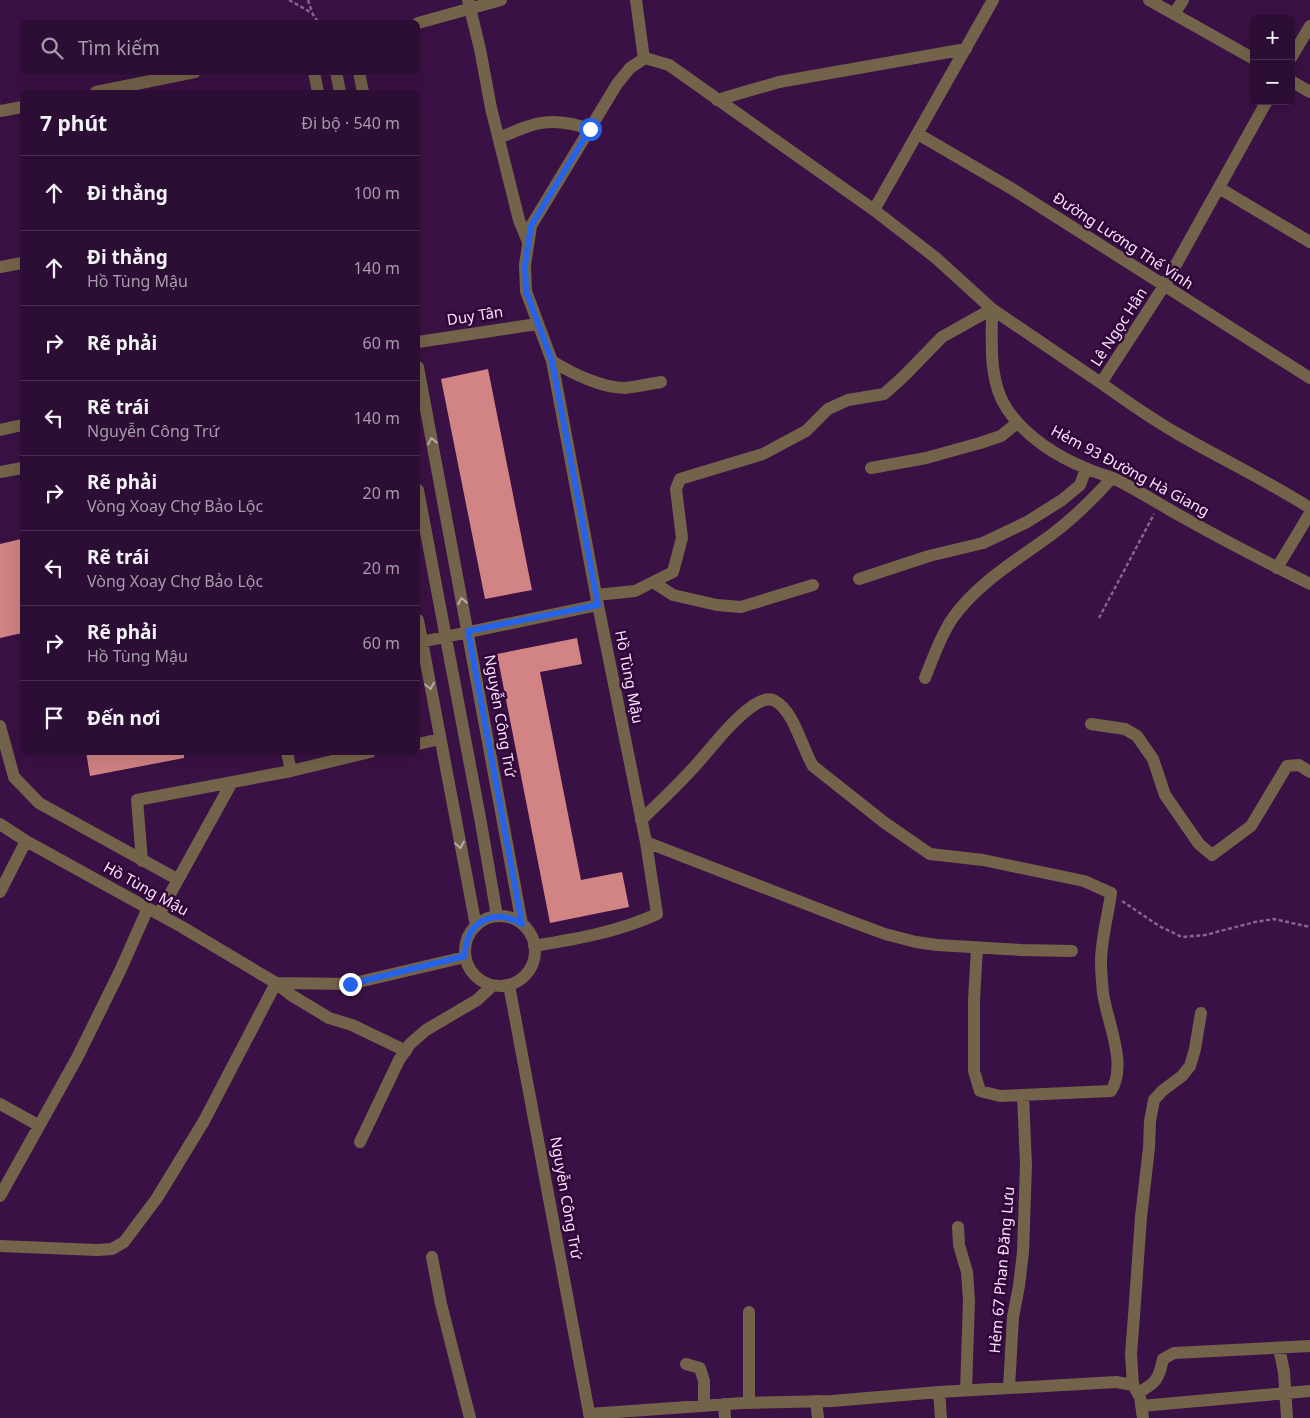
<!DOCTYPE html>
<html lang="vi">
<meta charset="utf-8">
<style>
:root{--surface:#2c0d33;--page:#34163b;--text:#f1f3f6;--muted:#a69cac;--line:#482d4e}
body{margin:0;font-family:"Noto Sans",sans-serif;background:var(--page);color:var(--text)}
.controls{position:absolute;right:15px;top:15px;display:grid;overflow:hidden;border-radius:8px;box-shadow:0 5px 20px #0002}
.controls button{width:45px;height:45px;display:grid;place-items:center;padding:0;border:0;border-bottom:1px solid var(--line);background:var(--surface);color:var(--text);font:25px sans-serif}
.stop{position:absolute;width:15px;height:15px;margin:-11px;border:4px solid #2563eb;border-radius:50%;background:#fff}
.stop.end{background:#2563eb;border-color:#fff;box-shadow:0 1px 5px #0008}
.list{margin:0;padding:0;list-style:none}
h2{display:flex;justify-content:space-between;align-items:center;height:65px;margin:0;padding:0 20px;font-size:21px}
h2 small{font-size:16px;font-weight:400;color:var(--muted)}
.list li{display:grid;grid-template-columns:32px 1fr auto;gap:15px;align-items:center;box-sizing:border-box;height:75px;padding:0 20px;border-top:1px solid var(--line)}
.list b{display:block;font-size:19px;white-space:nowrap}
.list p{margin:0;font-size:16px;white-space:nowrap;color:var(--muted)}
.list em{font-size:16px;font-style:normal;color:var(--muted)}
.icon{flex:none;width:28px;height:28px;fill:none;stroke:currentColor;stroke-width:2;stroke-linecap:round;stroke-linejoin:round}
.map{position:relative;flex:none;width:1310px;height:1418px;overflow:hidden}
.search{position:absolute;background:var(--surface);box-shadow:0 5px 20px #0002;left:20px;top:20px;width:400px;height:55px;display:flex;align-items:center;gap:12px;box-sizing:border-box;padding:0 18px;border-radius:8px;color:var(--muted);font-size:19px}
.panel{position:absolute;background:var(--surface);box-shadow:0 5px 20px #0002;left:20px;top:90px;width:400px;height:665px;border-radius:8px}
.map>svg:first-child{display:block}
.building{fill:#d28384}
.lines{fill:none;stroke-linecap:round;stroke-linejoin:round}
.path{stroke:#85658d;stroke-width:2.5;stroke-dasharray:4 2.5;stroke-linecap:butt}
.minor{stroke:#73634a;stroke-width:12}
.oneway{stroke:#bcaaac}
.route{stroke:#2563eb;stroke-width:6}
.labels{text-anchor:middle;stroke-width:5;stroke-linejoin:round;paint-order:stroke}
.street-label{font-size:15px;fill:#f8e4fd;stroke:#300639}
</style>
<div class="map">
<svg width="1310" height="1418" viewBox="0 0 1310 1418">
<rect width="100%" height="100%" fill="#3a1144"/>
<path class="building" d="M 488,369 L 532,590 L 485,599 L 441,379 Z
M 21,539 L 22,633 L 0,638 L 0,544 Z
M 577,638 L 582,664 L 540,672 L 581,880 L 622,872 L 629,907 L 550,923 L 497,654 Z
M 86,752 L 184,752 L 184,758 L 90,776 Z"/>
<g class="lines">
<path class="path" d="M 289,0 L 312,13 L 318,22
M 308,0 L 312,12
M 1099,618 L 1154,514
M 1122,901 L 1159,926 L 1182,937 L 1205,935 L 1255,922 L 1274,919 L 1310,927"/>
<path class="minor" d="M 468,0 L 480,49 L 491,108 L 519,220 L 528,242
M 636,0 L 644,59
M 1149,0 L 1254,59
M 1174,14 L 1183,0
M 418,23 L 501,0
M 1291,58 L 1310,26
M 314,72 L 318,92
M 336,72 L 340,92
M 359,72 L 363,92
M 1291,81 L 1310,92
M 96,92 L 195,72
M 717,100 L 779,82 L 966,49
M 1267,101 L 1164,286 L 1101,383 C 1126,401 1152,419 1178,434 C 1222,459 1267,481 1310,508
M 0,111 L 22,107
M 918,134 L 1014,190 L 1310,378
M 499,138 C 536,122 551,116 590,129
M 1219,188 L 1310,242
M 874,210 L 993,0
M 0,267 L 22,263
M 418,342 L 537,324
M 552,361 C 571,373 602,388 625,388 C 637,387 649,384 661,382
M 418,367 L 522,924
M 0,430 L 22,425
M 871,468 L 926,458 L 980,443 L 1001,436 L 1017,423
M 0,472 L 22,468
M 418,490 L 481,823 L 497,916
M 1277,568 L 1310,513
M 859,579 L 929,556 L 983,543 L 1027,522 L 1062,500 L 1080,485 L 1086,469
M 653,582 L 673,595 L 717,605 L 741,607 L 813,585
M 596,595 L 635,591 L 673,572 L 682,538 L 676,489 L 680,479 L 763,454 L 806,431 L 828,409 L 848,400 L 884,394 L 903,377 L 942,337 L 992,309 C 992,341 988,381 1007,409 C 1025,436 1057,457 1088,469 C 1096,473 1105,475 1113,478 C 1138,490 1162,506 1186,519 C 1227,542 1268,563 1310,584
M 418,620 L 476,926
M 421,642 L 598,605
M 925,678 C 933,658 940,637 952,619 C 977,583 1016,561 1051,535 C 1074,518 1093,499 1112,478
M 1091,724 L 1125,729 L 1137,736 L 1153,759 L 1165,795 L 1199,844 L 1212,855 L 1251,826 L 1287,766 L 1299,765 L 1310,772
M 0,726 L 14,777 L 39,803 L 177,879
M 418,744 L 440,739
M 291,771 L 370,752
M 641,820 C 660,802 678,785 695,766 C 714,745 731,721 754,705 C 760,701 768,697 775,701 C 794,711 802,748 813,766 L 885,823 L 930,854 L 983,860 L 1084,881 L 1111,893 C 1108,916 1101,940 1101,962 C 1101,972 1102,983 1103,993 C 1107,1022 1128,1064 1111,1091 L 1000,1096 L 980,1091 L 974,1071 L 974,1000 L 977,948
M 0,824 L 26,841 L 182,927 L 276,983 L 350,984 L 465,957
M 646,842 L 850,921 L 885,934 L 916,942 L 937,945 L 1021,950 L 1072,951
M 142,861 L 137,800 L 291,771 L 287,752
M 0,892 L 26,841
M 159,914 L 232,782
M465 951a35 35 0 1 1 70 0a35 35 0 1 1-70 0Z
M 534,946 C 576,939 618,932 657,914 L 646,842 L 598,605 L 552,361 L 526,291 L 525,265 L 531,226 L 617,84 L 630,68 L 645,58 L 669,65 L 874,210 L 936,258 L 992,309 L 1101,383
M 509,985 L 590,1418
M 0,1104 L 38,1125
M 360,1142 L 399,1060 L 410,1044 L 426,1030 L 477,1000 L 492,986
M 0,1196 L 77,1058 L 120,971 L 148,908
M 958,1227 L 959,1245 L 967,1272 L 969,1301 L 966,1390
M 0,1246 L 97,1250 L 112,1249 L 124,1242 L 157,1198 L 204,1121 L 276,983 L 291,995 L 329,1018 L 352,1025 L 406,1051
M 432,1257 L 441,1304 L 470,1418
M 749,1312 L 749,1402
M 1279,1348 L 1284,1372 L 1287,1418
M 686,1364 L 700,1368 L 704,1381 L 704,1406
M 1133,1385 L 1131,1354 L 1134,1316 L 1141,1217 L 1149,1148 L 1150,1121 L 1154,1100 L 1162,1091 L 1182,1076 L 1190,1066 L 1195,1049 L 1201,1013
M 1009,1388 L 1013,1317 L 1019,1286 L 1023,1252 L 1026,1166 L 1023,1095
M 939,1392 L 941,1418
M 1138,1393 C 1156,1383 1159,1379 1163,1359 L 1174,1353 L 1310,1346
M 816,1401 L 818,1418
M 724,1404 L 725,1418
M 1141,1406 L 1310,1391
M 589,1414 L 743,1403 L 832,1401 L 939,1392 L 1116,1382 L 1133,1385 L 1140,1397 L 1143,1418"/>
</g>
<defs><path id="oneway-chevron" d="M-2-3.5L2.5 0L-2 3.5" fill="none" stroke-width="1.6" stroke-linecap="round" stroke-linejoin="round" transform="scale(1.25)"/></defs>
<g class="oneway">
<use href="#oneway-chevron" transform="translate(432 441) rotate(-101)"/>
<use href="#oneway-chevron" transform="translate(462 601) rotate(-101)"/>
<use href="#oneway-chevron" transform="translate(430 686) rotate(79)"/>
<use href="#oneway-chevron" transform="translate(460 845) rotate(79)"/>
</g>
<g class="lines">
<path class="route" d="M 350,984 L 465,956 C 464,923 494,906 522,924 L 468,631 L 598,605 L 552,361 L 526,291 L 525,265 L 531,226 L 590,129"/>
</g>
<g class="labels">
<g class="street-label">
<text transform="translate(1123 241) rotate(33)" y="5">Đường Lương Thế Vinh</text>
<text transform="translate(475 316) rotate(-9)" y="5">Duy Tân</text>
<text transform="translate(1119 327) rotate(-57)" y="5">Lê Ngọc Hân</text>
<text transform="translate(1130 471) rotate(28)" y="5">Hẻm 93 Đường Hà Giang</text>
<text transform="translate(629 677) rotate(79)" y="5">Hồ Tùng Mậu</text>
<text transform="translate(500 716) rotate(80)" y="5">Nguyễn Công Trứ</text>
<text transform="translate(146 889) rotate(29)" y="5">Hồ Tùng Mậu</text>
<text transform="translate(566 1198) rotate(80)" y="5">Nguyễn Công Trứ</text>
<text transform="translate(1002 1270) rotate(-85)" y="5">Hẻm 67 Phan Đăng Lưu</text>
</g>
</g>
</svg>
<div class="controls">
<button>+</button>
<button>−</button>
</div>
<div class="stop" style="left:590px;top:129px"></div>
<div class="stop end" style="left:350px;top:984px"></div>
<div class="search"><svg class="icon" aria-label="search" viewBox="0 0 24 24"><circle cx="10" cy="10" r="6"/><path d="M15 15l6 6"/></svg>Tìm kiếm</div>
<section class="panel">
<h2>7 phút<small>Đi bộ · 540 m</small></h2>
<ul class="list">
<li><svg class="icon" aria-label="ahead" viewBox="0 0 24 24"><path d="M12 20V5M6 11l6-6 6 6"/></svg><div><b>Đi thẳng</b></div><em>100 m</em></li>
<li><svg class="icon" aria-label="ahead" viewBox="0 0 24 24"><path d="M12 20V5M6 11l6-6 6 6"/></svg><div><b>Đi thẳng</b><p>Hồ Tùng Mậu</p></div><em>140 m</em></li>
<li><svg class="icon" aria-label="right" viewBox="0 0 24 24"><path d="M7 20v-9h11M14 6l5 5-5 5"/></svg><div><b>Rẽ phải</b></div><em>60 m</em></li>
<li><svg class="icon" aria-label="left" viewBox="0 0 24 24"><path d="M17 20v-9H6M10 6l-5 5 5 5"/></svg><div><b>Rẽ trái</b><p>Nguyễn Công Trứ</p></div><em>140 m</em></li>
<li><svg class="icon" aria-label="right" viewBox="0 0 24 24"><path d="M7 20v-9h11M14 6l5 5-5 5"/></svg><div><b>Rẽ phải</b><p>Vòng Xoay Chợ Bảo Lộc</p></div><em>20 m</em></li>
<li><svg class="icon" aria-label="left" viewBox="0 0 24 24"><path d="M17 20v-9H6M10 6l-5 5 5 5"/></svg><div><b>Rẽ trái</b><p>Vòng Xoay Chợ Bảo Lộc</p></div><em>20 m</em></li>
<li><svg class="icon" aria-label="right" viewBox="0 0 24 24"><path d="M7 20v-9h11M14 6l5 5-5 5"/></svg><div><b>Rẽ phải</b><p>Hồ Tùng Mậu</p></div><em>60 m</em></li>
<li><svg class="icon" aria-label="arrive" viewBox="0 0 24 24"><path d="M6 21V4h12l-3 4 3 4H6"/></svg><div><b>Đến nơi</b></div></li>
</ul>
</section>
</div>
